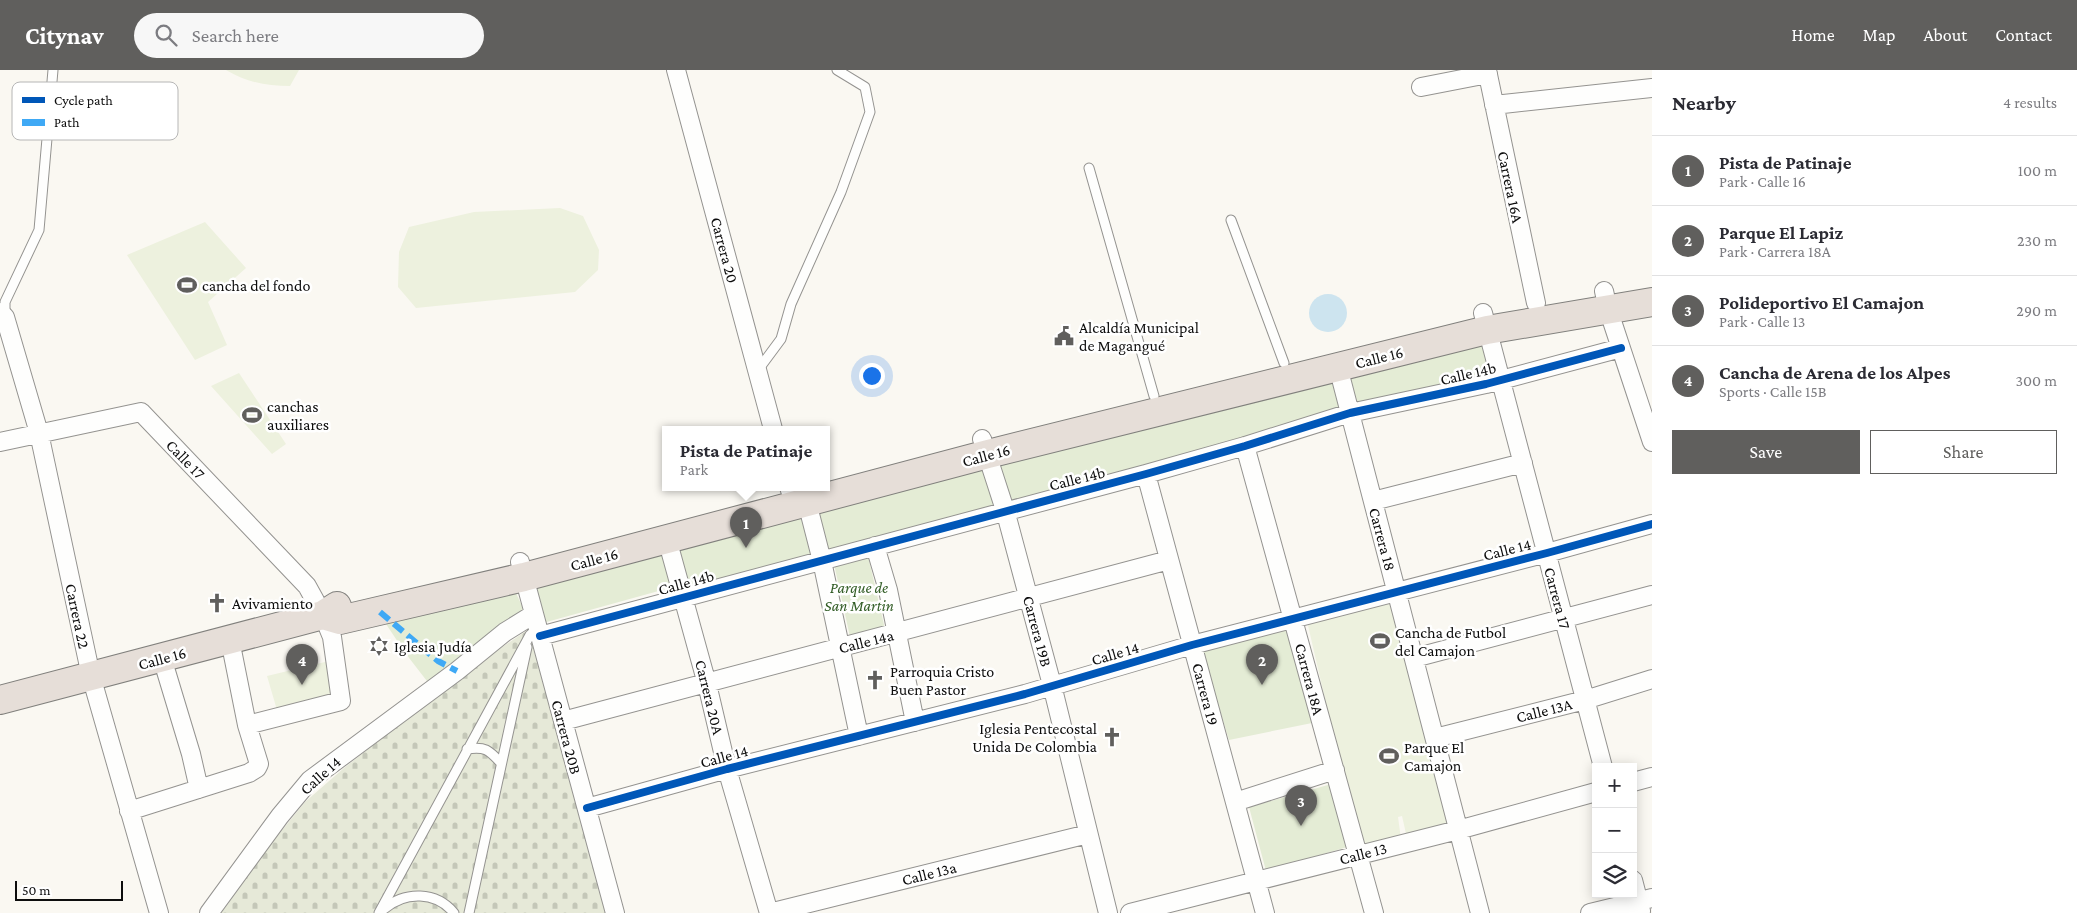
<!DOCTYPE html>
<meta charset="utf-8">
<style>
:root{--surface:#fff;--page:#f7f7f7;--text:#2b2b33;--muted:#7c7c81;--line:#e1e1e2;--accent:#605f5d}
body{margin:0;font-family:"Crimson Pro",serif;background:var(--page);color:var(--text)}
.controls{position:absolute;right:15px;bottom:15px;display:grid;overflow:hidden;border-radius:0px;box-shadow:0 2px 12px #0003}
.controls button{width:45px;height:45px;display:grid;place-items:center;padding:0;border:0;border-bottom:1px solid var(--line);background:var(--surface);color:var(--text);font:25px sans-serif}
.scale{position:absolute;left:15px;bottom:12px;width:108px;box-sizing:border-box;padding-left:5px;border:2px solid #0d0d0d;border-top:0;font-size:14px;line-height:18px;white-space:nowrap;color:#0d0d0d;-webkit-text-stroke:4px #fff;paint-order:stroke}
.you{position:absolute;left:871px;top:305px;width:18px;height:18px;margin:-12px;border:4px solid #fff;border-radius:50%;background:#1a73e8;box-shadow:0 0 0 8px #1a73e833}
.badge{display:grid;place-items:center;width:32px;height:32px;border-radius:50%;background:var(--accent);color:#fff;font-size:16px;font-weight:700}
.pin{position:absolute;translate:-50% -41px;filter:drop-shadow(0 1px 2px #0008)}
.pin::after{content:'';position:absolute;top:26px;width:18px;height:15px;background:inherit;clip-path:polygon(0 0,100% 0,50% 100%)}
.popup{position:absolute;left:662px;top:356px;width:168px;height:65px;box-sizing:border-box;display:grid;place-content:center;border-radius:0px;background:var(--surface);filter:drop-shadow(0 1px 4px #0005);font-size:16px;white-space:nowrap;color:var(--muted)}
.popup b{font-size:19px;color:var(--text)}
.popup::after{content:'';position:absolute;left:50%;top:100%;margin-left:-10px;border:10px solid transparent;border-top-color:var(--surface)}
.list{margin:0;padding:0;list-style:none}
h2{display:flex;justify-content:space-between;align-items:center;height:65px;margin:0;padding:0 20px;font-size:21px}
h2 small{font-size:16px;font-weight:400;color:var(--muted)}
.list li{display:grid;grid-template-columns:32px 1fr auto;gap:15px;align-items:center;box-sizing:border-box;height:70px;padding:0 20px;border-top:1px solid var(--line)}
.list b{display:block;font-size:19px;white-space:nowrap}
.list p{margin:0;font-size:16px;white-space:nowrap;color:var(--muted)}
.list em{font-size:16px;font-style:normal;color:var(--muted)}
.actions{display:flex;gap:10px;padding:15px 20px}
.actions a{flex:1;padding:11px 0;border:1px solid var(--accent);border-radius:0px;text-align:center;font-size:18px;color:var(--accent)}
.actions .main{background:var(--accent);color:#fff}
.icon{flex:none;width:28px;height:28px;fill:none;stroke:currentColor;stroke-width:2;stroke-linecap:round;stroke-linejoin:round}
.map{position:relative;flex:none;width:1652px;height:843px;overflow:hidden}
header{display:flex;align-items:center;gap:30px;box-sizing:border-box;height:70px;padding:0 25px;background:var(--accent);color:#fff}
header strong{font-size:24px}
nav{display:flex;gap:28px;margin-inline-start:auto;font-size:18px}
.search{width:350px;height:45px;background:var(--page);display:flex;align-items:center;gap:12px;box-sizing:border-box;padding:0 18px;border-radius:28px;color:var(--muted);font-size:19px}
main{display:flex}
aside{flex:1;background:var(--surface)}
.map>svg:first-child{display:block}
.green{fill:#e4ecd5}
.cemetery{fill:url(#cemetery-stones)}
.pitch{fill:#edf1de}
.water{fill:#cde4ef}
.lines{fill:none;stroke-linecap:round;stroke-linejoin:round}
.lane-casing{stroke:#949390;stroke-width:11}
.street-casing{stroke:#949390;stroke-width:20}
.highway-casing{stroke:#81807d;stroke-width:30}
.lane{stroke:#fefefd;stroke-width:9}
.street{stroke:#fefefd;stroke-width:18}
.highway{stroke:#e6ded8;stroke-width:28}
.quiet{stroke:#3fa9f5;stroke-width:6;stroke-dasharray:12 6;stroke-linecap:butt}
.cycleway-casing{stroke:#fff;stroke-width:11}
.cycleway{stroke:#0057b8;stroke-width:8}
.labels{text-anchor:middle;stroke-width:5;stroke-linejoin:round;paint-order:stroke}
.street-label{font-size:16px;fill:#0d0d0d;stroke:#fff}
.poi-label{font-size:16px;fill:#0d0d0d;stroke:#fff;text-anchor:start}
.park-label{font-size:16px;font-style:italic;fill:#325d26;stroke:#fff}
.key{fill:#fff;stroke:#b6b6b6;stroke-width:1}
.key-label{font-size:14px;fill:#0d0d0d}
</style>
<header>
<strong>Citynav</strong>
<div class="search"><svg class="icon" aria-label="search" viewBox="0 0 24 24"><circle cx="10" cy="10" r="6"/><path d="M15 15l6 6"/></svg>Search here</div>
<nav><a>Home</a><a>Map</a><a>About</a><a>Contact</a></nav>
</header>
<main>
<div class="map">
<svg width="1652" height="843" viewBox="0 0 1652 843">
<defs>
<pattern id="cemetery-stones" width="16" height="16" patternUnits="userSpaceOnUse" patternTransform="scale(1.25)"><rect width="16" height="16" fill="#e6e9d8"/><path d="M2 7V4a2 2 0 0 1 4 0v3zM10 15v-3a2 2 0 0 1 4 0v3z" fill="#c4c7b8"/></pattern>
</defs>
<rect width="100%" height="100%" fill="#faf8f2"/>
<path class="green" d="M 1483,266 L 1495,306 L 1009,435 L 995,394 Z
M 984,398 L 994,436 L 828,484 L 818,444 Z
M 803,436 L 817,490 L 689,523 L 679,487 L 678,468 Z
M 663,475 L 673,517 L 543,553 L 529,513 Z
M 868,486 L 885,559 L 850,567 L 834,494 Z
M 511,513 L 526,544 L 430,615 L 406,584 L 386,554 L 389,544 Z
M 1292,549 L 1322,651 L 1229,670 L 1201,578 Z
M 1335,713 L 1354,775 L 1266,801 L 1249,737 Z"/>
<path class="cemetery" d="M 532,557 L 608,843 L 221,843 L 266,780 L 305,732 L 344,698 L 471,598 Z"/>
<path class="pitch" d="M 226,0 L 299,0 L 290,16 C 266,16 246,12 226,0 Z
M 560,138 L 583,146 L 599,180 L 598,200 L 575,222 L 416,238 L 398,217 L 399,182 L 409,157 L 474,142 Z
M 205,152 L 246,198 L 208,232 L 227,275 L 195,290 L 127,185 Z
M 239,303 L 286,374 L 272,384 L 211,316 Z
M 1392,528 L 1457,757 L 1407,768 L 1402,746 L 1398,747 L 1401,769 L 1360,781 L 1307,551 Z
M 329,591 L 336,624 L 277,640 L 267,606 Z"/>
<path class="water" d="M1309 243a19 19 0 1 1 38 0a19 19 0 1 1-38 0Z"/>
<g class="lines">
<defs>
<path id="lane" d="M 1089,98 L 1154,326
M 1231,150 L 1284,293
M 5,247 L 5,232 L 39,160 L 53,0
M 758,300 L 781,269 L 791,234 L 841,122 L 870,42 L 865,17 L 837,0
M 467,679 C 485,676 489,680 501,693
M 384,839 C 405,821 436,821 454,843
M 379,843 L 530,565 L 538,558
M 469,843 L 527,577"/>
<path id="street" d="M 676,0 L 773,359
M 1487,0 L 1536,233
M 1421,17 L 1488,4
M 1494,35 L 1652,18
M 1604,221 L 1608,239 L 1652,372
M 0,242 L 5,247 L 39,363 L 91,606 L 159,843
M 1483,243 L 1603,697
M 1338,297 L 1480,843
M 982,369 L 1005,440 L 1052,615 L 1108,843
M 0,372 L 141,342 L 307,516 L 323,545 L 332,567 L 341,631 L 247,655
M 1245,376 L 1374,843
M 1146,404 L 1265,843
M 789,417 L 795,436
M 803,417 L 822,491 L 859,666
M 1373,431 L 1523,393
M 667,469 L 707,614 L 727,699 L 769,843
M 875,476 L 888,520 L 915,652
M 520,492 L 615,843
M 540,566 L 1146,404 L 1245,376 L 1350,343 L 1486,314 L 1621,278
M 162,588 L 191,684 L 199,719
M 1414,588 L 1652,525
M 563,651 L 1169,490
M 1435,668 L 1585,630 L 1652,609
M 1633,712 L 1652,707
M 1235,732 L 1335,700
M 587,738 L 727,699 L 1025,624 L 1192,575 L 1547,483 L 1652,454
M 129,741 L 249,703 L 257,698 L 259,694 L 247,655 L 230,570
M 1633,810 L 1641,841
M 209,843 L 280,746 L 310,710 L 457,601 L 505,562 L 534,544
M 769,843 L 1088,764
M 1130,843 L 1458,760 L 1596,722
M 1590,843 L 1652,828"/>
<path id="highway" d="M 323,545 L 340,550 L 524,507 L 988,384 L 1487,260 L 1652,232
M 0,630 L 323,545 L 337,536"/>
</defs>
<use href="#lane" class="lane-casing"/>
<use href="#street" class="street-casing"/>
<use href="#highway" class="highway-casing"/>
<use href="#lane" class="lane"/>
<use href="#street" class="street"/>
<use href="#highway" class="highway"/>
<path class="quiet" d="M 380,542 L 438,591 L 457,601"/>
<defs>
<path id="cycleway" d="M 540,566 L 1146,404 L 1245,376 L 1350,343 L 1486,314 L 1621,278
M 587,738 L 727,699 L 1025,624 L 1192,575 L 1547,483 L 1652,454"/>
</defs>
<use href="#cycleway" class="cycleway-casing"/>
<use href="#cycleway" class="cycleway"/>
</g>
<defs>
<symbol id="stadium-bare" viewBox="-9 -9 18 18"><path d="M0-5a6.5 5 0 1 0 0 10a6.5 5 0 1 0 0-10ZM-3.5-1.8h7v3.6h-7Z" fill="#605f5d" stroke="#fff" stroke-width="2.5" paint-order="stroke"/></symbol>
<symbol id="civic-bare" viewBox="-9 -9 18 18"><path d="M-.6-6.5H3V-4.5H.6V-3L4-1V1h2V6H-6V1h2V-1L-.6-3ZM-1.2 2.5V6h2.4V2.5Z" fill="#605f5d" stroke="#fff" stroke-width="2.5" paint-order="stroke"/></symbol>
<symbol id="church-bare" viewBox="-9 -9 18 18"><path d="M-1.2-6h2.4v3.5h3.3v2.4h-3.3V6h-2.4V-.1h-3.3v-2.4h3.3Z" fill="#605f5d" stroke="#fff" stroke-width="2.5" paint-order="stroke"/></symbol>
<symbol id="synagogue-bare" viewBox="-9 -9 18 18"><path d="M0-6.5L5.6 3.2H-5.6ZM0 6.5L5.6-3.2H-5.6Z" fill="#605f5d" stroke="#fff" stroke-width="2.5" paint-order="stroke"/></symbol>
</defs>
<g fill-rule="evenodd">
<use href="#stadium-bare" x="173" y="201" width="28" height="28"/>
<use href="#civic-bare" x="1050" y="252" width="28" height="28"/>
<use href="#stadium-bare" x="238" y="331" width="28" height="28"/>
<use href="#church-bare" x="203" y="519" width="28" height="28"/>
<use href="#stadium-bare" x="1366" y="557" width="28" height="28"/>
<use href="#synagogue-bare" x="365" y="562" width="28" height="28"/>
<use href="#church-bare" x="861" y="596" width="28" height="28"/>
<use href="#church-bare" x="1098" y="653" width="28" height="28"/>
<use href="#stadium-bare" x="1375" y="672" width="28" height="28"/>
</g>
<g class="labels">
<g class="street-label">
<text transform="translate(1511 117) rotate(78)" y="6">Carrera 16A</text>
<text transform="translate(725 180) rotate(75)" y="6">Carrera 20</text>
<text transform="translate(1379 287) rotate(-14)" y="6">Calle 16</text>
<text transform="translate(1468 303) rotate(-13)" y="6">Calle 14b</text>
<text transform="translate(986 385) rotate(-15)" y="6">Calle 16</text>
<text transform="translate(186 389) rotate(46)" y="6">Calle 17</text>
<text transform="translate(1077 408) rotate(-14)" y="6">Calle 14b</text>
<text transform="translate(1383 469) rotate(75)" y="6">Carrera 18</text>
<text transform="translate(1507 479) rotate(-14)" y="6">Calle 14</text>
<text transform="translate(594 489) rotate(-15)" y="6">Calle 16</text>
<text transform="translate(686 512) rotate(-15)" y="6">Calle 14b</text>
<text transform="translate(1558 528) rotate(75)" y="6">Carrera 17</text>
<text transform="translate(78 546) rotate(78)" y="6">Carrera 22</text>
<text transform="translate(1038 561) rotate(75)" y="6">Carrera 19B</text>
<text transform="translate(866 571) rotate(-14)" y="6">Calle 14a</text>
<text transform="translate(1115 583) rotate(-16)" y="6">Calle 14</text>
<text transform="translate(162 588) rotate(-15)" y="6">Calle 16</text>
<text transform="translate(1310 609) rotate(75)" y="6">Carrera 18A</text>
<text transform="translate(1206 624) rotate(75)" y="6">Carrera 19</text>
<text transform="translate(710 627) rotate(76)" y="6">Carrera 20A</text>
<text transform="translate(1544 640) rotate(-14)" y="6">Calle 13A</text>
<text transform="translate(567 667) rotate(75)" y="6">Carrera 20B</text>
<text transform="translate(724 686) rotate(-15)" y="6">Calle 14</text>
<text transform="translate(320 705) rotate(-42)" y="6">Calle 14</text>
<text transform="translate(1363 783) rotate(-14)" y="6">Calle 13</text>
<text transform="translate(929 803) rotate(-14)" y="6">Calle 13a</text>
</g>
<g class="poi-label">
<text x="202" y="221">cancha del fondo</text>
<text x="1079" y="263">Alcaldía Municipal<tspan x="1079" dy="18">de Magangué</tspan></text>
<text x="267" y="342">canchas<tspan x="267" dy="18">auxiliares</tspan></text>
<text x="232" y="539">Avivamiento</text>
<text x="1395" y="568">Cancha de Futbol<tspan x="1395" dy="18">del Camajon</tspan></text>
<text x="394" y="582">Iglesia Judía</text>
<text x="890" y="607">Parroquia Cristo<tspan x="890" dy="18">Buen Pastor</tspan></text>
<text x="1097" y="664" text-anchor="end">Iglesia Pentecostal<tspan x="1097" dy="18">Unida De Colombia</tspan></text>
<text x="1404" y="683">Parque El<tspan x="1404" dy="18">Camajon</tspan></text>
</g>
<g class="park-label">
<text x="859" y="523">Parque de<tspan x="859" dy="18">San Martin</tspan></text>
</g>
</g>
<rect x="12" y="12" width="166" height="58" rx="8" class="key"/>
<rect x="22" y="27" width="23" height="6" fill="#0057b8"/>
<rect x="22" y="49" width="23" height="7" fill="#3fa9f5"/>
<g class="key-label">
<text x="54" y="35">Cycle path</text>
<text x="54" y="57">Path</text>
</g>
</svg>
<div class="controls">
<button>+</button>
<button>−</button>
<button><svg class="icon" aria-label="layers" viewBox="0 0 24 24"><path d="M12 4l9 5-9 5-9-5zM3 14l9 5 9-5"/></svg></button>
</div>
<div class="scale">50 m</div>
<div class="you"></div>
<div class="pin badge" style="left:746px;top:478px">1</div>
<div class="popup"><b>Pista de Patinaje</b>Park</div>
<div class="pin badge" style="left:1262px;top:615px">2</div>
<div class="pin badge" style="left:1301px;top:756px">3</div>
<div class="pin badge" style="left:302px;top:615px">4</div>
</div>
<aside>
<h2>Nearby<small>4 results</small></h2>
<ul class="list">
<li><span class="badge">1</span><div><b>Pista de Patinaje</b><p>Park · Calle 16</p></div><em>100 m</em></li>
<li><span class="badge">2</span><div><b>Parque El Lapiz</b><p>Park · Carrera 18A</p></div><em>230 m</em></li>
<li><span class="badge">3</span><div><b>Polideportivo El Camajon</b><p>Park · Calle 13</p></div><em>290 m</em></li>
<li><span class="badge">4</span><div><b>Cancha de Arena de los Alpes</b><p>Sports · Calle 15B</p></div><em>300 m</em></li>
</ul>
<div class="actions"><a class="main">Save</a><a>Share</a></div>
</aside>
</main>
